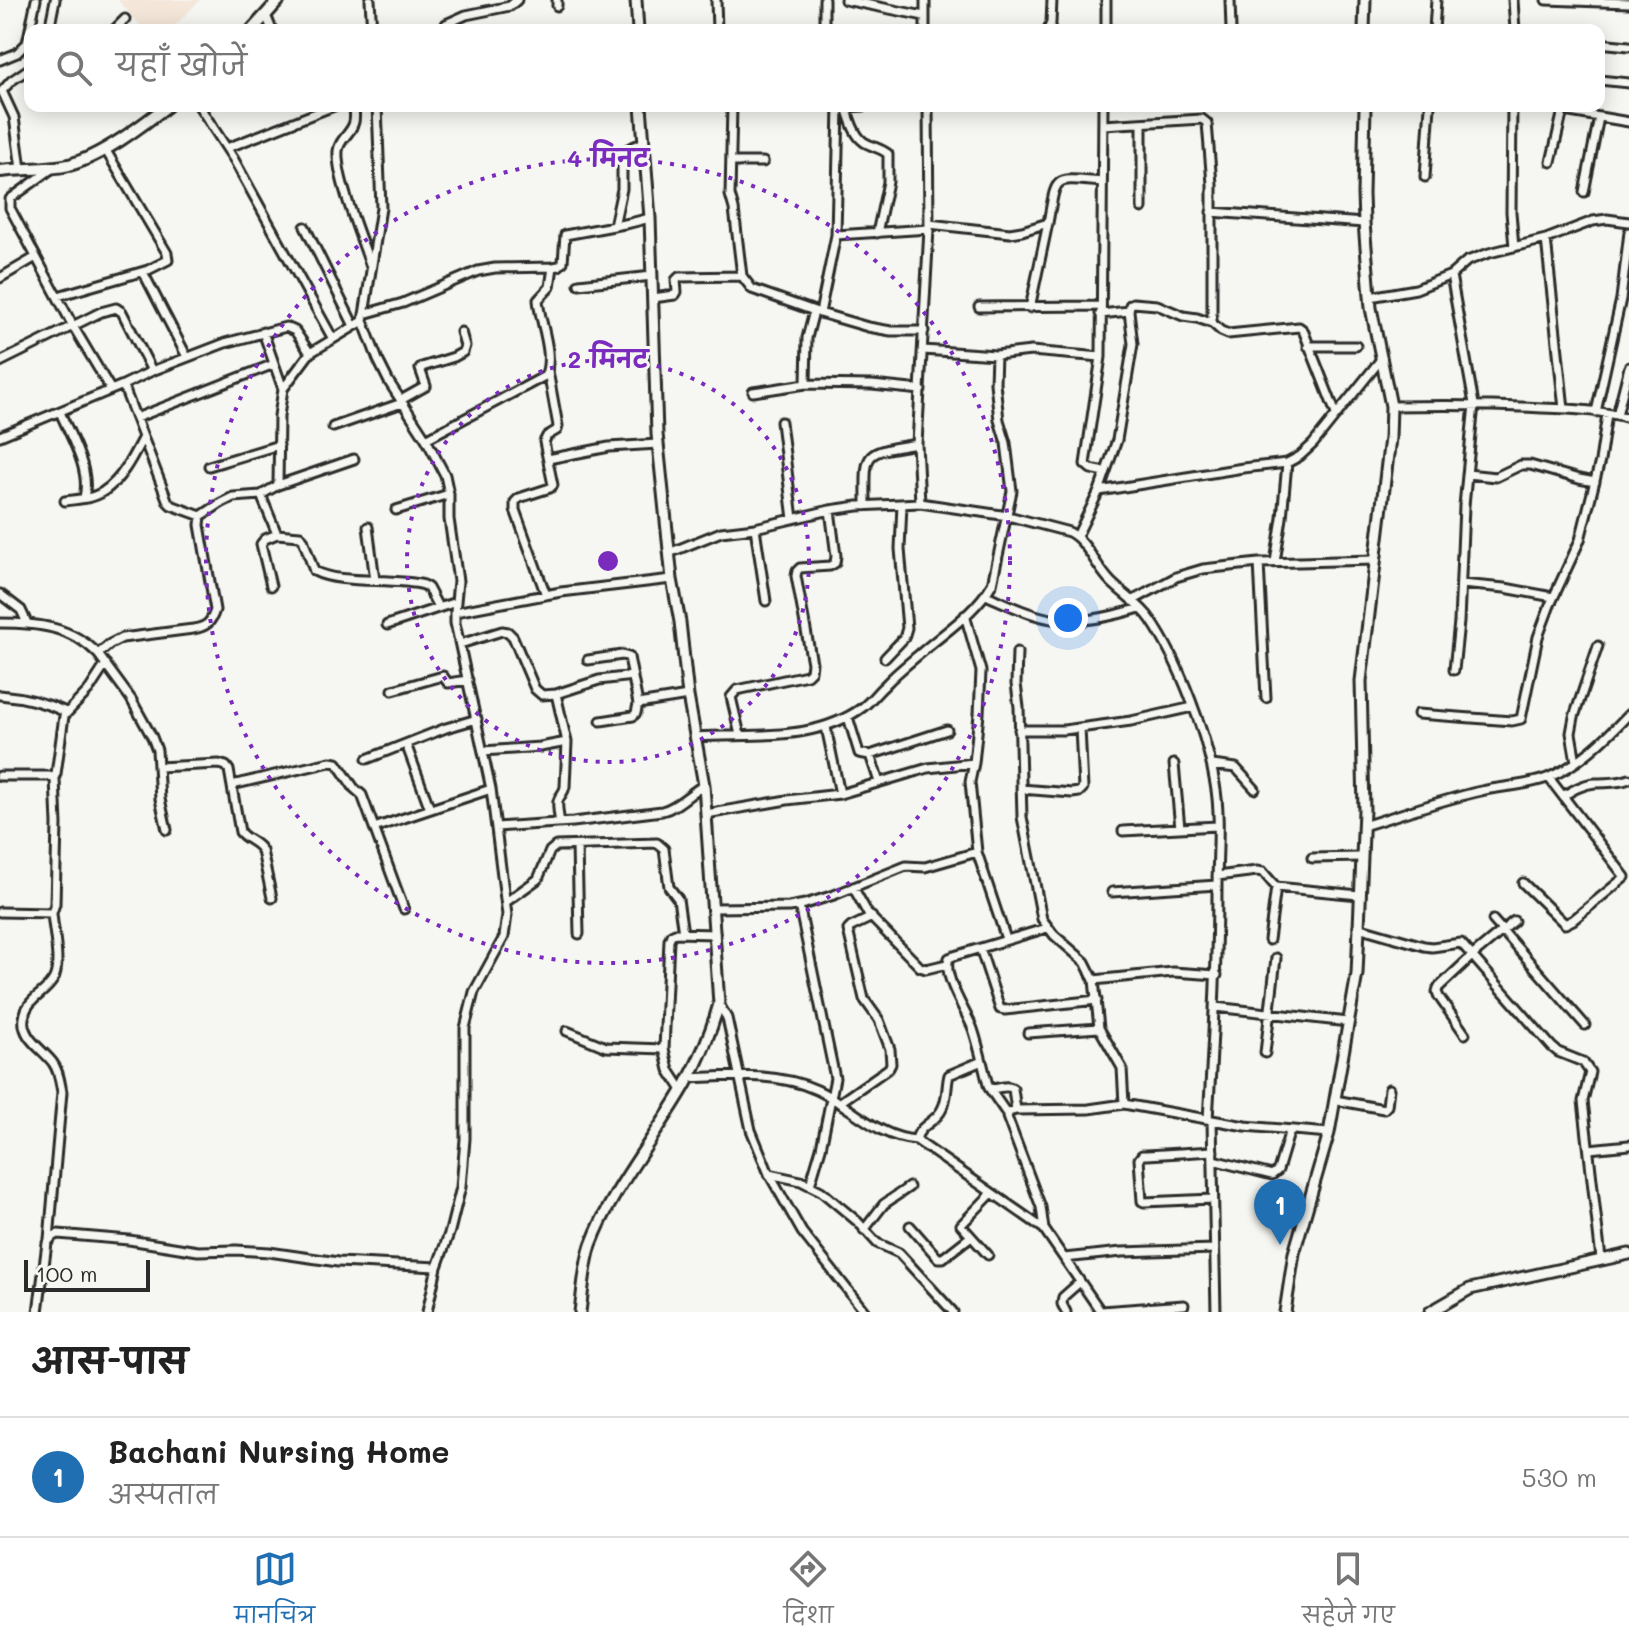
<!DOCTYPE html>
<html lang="hi">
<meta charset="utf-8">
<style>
:root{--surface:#fff;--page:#f6f6f6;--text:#222;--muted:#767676;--line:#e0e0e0;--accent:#1f6fb2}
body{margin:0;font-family:Mali,"Playpen Sans Deva",sans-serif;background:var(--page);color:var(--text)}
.scale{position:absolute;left:24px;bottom:20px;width:126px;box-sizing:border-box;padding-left:8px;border:4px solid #2b2b2b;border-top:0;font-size:22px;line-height:28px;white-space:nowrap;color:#2b2b2b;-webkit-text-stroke:6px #f6f6f2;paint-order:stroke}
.you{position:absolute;left:1068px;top:618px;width:28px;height:28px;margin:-20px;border:6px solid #fff;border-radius:50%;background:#1a73e8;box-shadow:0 0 0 12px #1a73e833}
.badge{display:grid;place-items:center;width:52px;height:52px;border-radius:50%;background:var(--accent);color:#fff;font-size:26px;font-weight:700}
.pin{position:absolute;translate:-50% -66px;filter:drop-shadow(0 2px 4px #0008)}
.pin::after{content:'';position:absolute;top:42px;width:28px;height:24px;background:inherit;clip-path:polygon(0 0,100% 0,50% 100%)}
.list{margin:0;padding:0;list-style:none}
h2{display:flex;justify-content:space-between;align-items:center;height:104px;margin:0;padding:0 32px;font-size:34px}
h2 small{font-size:26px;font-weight:400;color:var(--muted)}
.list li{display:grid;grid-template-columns:52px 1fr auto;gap:24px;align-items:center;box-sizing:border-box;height:120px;padding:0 32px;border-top:2px solid var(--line)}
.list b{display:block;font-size:30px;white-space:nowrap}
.list p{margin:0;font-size:26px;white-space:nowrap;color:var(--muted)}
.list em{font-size:26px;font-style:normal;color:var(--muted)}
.icon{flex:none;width:44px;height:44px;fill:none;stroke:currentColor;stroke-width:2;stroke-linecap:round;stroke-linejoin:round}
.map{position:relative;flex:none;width:1629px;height:1312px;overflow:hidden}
.search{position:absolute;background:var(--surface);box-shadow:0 4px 20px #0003;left:24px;right:24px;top:24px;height:88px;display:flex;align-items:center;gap:20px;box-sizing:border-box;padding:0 28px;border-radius:16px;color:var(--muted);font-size:30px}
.sheet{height:224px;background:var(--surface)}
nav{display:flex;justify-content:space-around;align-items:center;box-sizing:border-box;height:112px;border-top:2px solid var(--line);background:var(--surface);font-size:22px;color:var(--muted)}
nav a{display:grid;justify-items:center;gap:4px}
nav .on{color:var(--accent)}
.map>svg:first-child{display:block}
.built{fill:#f4e7d9}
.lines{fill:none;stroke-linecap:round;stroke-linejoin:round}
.minor-casing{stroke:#2b2b2b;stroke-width:13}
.tertiary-casing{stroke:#2b2b2b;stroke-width:15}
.secondary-casing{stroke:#2b2b2b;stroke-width:16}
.minor{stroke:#f6f6f2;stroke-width:7}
.tertiary{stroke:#f6f6f2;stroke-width:9}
.secondary{stroke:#f6f6f2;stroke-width:10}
.ring{fill:none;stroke:#7b2cbf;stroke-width:4;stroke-dasharray:4 8}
.centre{fill:#7b2cbf;stroke:#f6f6f2;stroke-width:4}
.ring-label{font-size:24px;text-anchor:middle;font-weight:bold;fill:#7b2cbf;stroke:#f6f6f2;stroke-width:6;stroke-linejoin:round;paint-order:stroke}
</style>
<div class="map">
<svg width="1629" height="1312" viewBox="0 0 1629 1312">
<rect width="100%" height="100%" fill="#f6f6f2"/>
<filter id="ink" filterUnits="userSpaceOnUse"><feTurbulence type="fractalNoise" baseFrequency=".0125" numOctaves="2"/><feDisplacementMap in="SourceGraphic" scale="16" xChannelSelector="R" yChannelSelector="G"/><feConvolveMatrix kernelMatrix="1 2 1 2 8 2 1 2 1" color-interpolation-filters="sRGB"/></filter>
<g filter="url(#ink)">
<path class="built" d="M 118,0 L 200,0 L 171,30 L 144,30 Z"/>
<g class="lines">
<defs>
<path id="minor" d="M 370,0 L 372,30
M 557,0 L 557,6
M 716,0 L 717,30
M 845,0 L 924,16
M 925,0 L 925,30
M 1106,0 L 1106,30
M 1230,0 L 1231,30
M 1513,0 L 1515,30
M 1546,0 L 1629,3
M 266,15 L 272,30
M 49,30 L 55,0
M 114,30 L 125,19
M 444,30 L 446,24 L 466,15 L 510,6 L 517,0
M 824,30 L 824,0
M 1048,30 L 1051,23 L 1052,0
M 1434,30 L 1436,0
M 1599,43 L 1629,46
M 0,60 L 17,53 L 27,43 L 36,0
M 1599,80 L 1629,83
M 199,106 L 233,158 L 333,339
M 354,106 C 354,112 356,119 353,125 C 349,135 339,140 338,151 C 336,178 362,240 371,267
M 732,106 L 730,195 L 734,209 L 742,276
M 1103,106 L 1101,357 L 1085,464 L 1091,469 L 1105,472
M 1512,106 L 1511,212 L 1514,247
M 845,107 L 864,106
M 846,107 C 850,119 854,135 864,142 C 872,147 881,148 888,154 L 888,182 L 877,233
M 1564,111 L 1629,122
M 1142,123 L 1142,208
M 1103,125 L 1202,119 L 1207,123 L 1212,184 L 1212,323
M 227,148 L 334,106
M 731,162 L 763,162
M 1551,162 L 1564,106
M 53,168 L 10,199 L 10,208 L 73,326 L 111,390
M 21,169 L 14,117 L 2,91 L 11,81 L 30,68
M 1425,177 L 1430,106
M 1584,192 L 1599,117
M 1211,212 L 1364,223
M 929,224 L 1010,233 L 1022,231 L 1048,223 C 1057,174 1052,178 1102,182
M 614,226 L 622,189 L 622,157 L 628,149 L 644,142
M 305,227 L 354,326
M 836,235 L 929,229
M 1546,239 L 1564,409
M 143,272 L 187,357
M 1451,275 L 1474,404 L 1464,506 L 1459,622 L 1454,670
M 0,278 L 36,257
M 579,284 L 652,276
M 58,296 L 148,270 L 168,260 L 167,253 L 105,149
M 1370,297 L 1416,289 L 1451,275 L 1467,261 L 1489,253 L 1546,239 L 1593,221 L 1607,219 L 1629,222
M 653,298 L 675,295 L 677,292 L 676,280 L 679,277 L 742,276 L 752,289 L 820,313 L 868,327 L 891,331 L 924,331
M 979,307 L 1100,306
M 1030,308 L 1048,223
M 1129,311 L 1130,305 L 1133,303 L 1157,305 L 1183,316 L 1197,318 L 1212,323 L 1221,331 L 1228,334 L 1299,327 L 1303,330 L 1336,414
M 820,313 L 836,235 L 839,106
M 364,314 L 403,303 L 478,271 L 495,268 L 553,267
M 363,321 L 381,208 L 377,106
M 263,332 L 283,389
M 1308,346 L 1356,346
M 923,350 L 996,355 L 1031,351 L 1101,357
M 0,362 L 101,312 L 116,308 L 122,312 L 152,371
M 806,384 L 872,385 L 921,390
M 123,385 L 168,502 L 171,505 L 201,516
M 753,392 L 806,384 L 807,338 L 814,311
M 401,400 L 426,386 L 420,369 L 422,367 L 454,357 L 463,352 L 465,346 L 461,332
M 1391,406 C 1441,405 1491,405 1542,408 C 1571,409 1601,410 1629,418
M 60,412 C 71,438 91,469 84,498
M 1596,412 L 1621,299 L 1629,232
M 1617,415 L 1629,367
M 136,418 L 274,364
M 781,422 L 793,519
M 333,427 L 402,403
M 0,436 L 123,385 L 152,371 L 225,343 L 286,327 L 295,331 L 310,353 L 363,321 L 378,360 L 389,382 L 426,439 L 445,475 L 449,494 L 449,519 L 458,581 L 455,612
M 426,439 L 545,376 C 555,355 540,323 538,300 L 550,287 L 553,267 L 559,266 L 563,262 L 565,235 L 630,223 L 650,218
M 548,459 L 609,447 L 658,444
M 209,466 L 279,445
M 1467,474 L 1496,477 L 1521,465 L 1530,465 L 1579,479 L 1595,482
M 278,485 L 354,459
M 1099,491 L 1243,468 L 1287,463 L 1300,456 L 1313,444 L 1382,358
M 261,495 L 277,534 L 300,536 L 303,539 L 314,571 C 340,585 393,577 424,585 L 428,588 L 438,607
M 65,501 C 78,499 93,499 104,491 C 122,479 133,456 143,437
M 920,503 L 917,444 L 929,229 L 928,106
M 866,506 C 866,450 861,453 917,444
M 396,510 L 449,494
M 368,527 L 375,580
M 755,528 L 766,601
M 1077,536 L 1099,491 L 1117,440 L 1133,344 L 1129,311 L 1100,314
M 669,553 L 721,532 L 755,528 L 830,510 L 858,506 L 920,503 L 1008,516 L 1069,532 C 1087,541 1096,567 1111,582 C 1124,595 1141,605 1151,620 C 1179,661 1207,735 1215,784 C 1221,816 1217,855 1217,888 C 1217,965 1213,1042 1208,1119
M 1275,562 L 1282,518 L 1287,463
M 1259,563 L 1266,698
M 1461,584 L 1505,588 L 1553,597
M 271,586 L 261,544 L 265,539 L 277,534
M 0,594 L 21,610 L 27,623
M 546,595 L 515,510 L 515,502 L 519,498 L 550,488 L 553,485 L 544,442 L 547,436 L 557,430 L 558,426 L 548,371
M 986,595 C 1009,605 1033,617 1058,620 C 1083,623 1117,615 1140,608
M 1132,601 L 1176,577 L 1203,569 L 1259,563 L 1375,560
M 965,615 L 981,671 L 979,714 L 974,763 L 970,782 L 977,852 L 1006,939
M 0,623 C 37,623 71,626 98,654 L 110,644 L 122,638 L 193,629 C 206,627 211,623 215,610 L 200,525 L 201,516 L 221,503 L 233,497 L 261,495 L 278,485 L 279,416 L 283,389 L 310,353
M 387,625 L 456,602
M 460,644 L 502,631 L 508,632 L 513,637 L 535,689 L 542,695 L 556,694 L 599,680 L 633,676
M 1017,652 L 1016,684 L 1019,707 L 1022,817 L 1042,919 L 1054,935 L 1085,962 L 1094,980 L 1099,1028 L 1122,1068 L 1124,1104
M 98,654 L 131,699 L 152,737 L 157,750 L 160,799 L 167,830
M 885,658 L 904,638 L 907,628 L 900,549 L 902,504
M 588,660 L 622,655 L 629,657 L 638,704
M 393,690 L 443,676 L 448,683 L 468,680
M 556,694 L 567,742 L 565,787 C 564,793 560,795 558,801 C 557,807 559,817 560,823
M 0,695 C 24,697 44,702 66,712
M 1418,714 L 1512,721 L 1521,719 L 1538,637 L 1550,605 L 1580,540 L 1600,461 L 1607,414
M 848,717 L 859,753 L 870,755 L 947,730
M 601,721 L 633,716 L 636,713 L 638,704 L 688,696
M 1019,730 L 1064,730 L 1131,721 L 1193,707
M 740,735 L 731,697 L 737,690 L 807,675 L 811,671 L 812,663 L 796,576 L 797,571 L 800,568 L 830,566 L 835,563 L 836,556 L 830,510
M 696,737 C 753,733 814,743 863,707 C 871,701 877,692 885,685 C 896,673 909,663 922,652 C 946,631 976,612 992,584 L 1012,491 L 1006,443 L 999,420 L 995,383 L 996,355
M 406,744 L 430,809
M 483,751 L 540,747 L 567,742
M 870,755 L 879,782
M 367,759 L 446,728 L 477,719
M 1576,762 L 1571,733 L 1574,717 L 1598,646
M 1174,764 L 1180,828
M 1212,765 L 1236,768 L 1255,789
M 158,767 L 219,764 L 226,766 L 229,770 L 240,832 C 246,840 258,842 262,851 L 272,898
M 0,776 L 49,776 L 55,779 L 57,824 L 55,904 L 52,913 L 0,912
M 53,778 L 56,774 L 64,716 L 89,690 L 106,664
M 232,785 L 330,762 L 337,763 L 354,788 L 362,795 L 404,909
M 1021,789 L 1072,793 L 1079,792 L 1083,788 L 1080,728
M 840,794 L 928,768 L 974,763
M 1563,796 C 1573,790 1583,784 1595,783 C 1607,782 1617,784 1629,779
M 706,814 L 787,800 L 840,794 L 826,727
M 1363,826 C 1402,814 1441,800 1481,791 C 1502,786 1526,786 1547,778 C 1578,766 1606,738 1629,714
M 496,827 L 573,822 L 662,811 C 678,807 690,793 704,785
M 374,828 L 491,789
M 1123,831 L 1217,826
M 577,846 L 579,934
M 1312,858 L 1361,857
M 1217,876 L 1257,871 L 1263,872 L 1276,887 L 1359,895
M 1523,883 L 1565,924 L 1573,920 L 1625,877 L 1549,778
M 853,887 L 868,914 L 920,967 L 926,969 L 947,964
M 1112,892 L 1217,885
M 506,902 L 538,879 L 550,851 L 556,846 L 657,843 L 664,849 L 669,887 L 678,899 L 683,933
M 799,905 L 835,1078 L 821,1148 L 810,1185
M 713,908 L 789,907 L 805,904 L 834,895 L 906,866 L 925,867 L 977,852
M 1493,920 L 1585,1025
M 1358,927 L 1424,946 L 1432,947 L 1461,943 L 1552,1047 L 1558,1052 L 1583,1062 L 1590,1072 L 1583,1101 L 1601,1259
M 1269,940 L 1276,887
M 980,948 L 1000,1009 L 1005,1010 L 1097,1000
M 1094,980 L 1173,972 L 1217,975
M 719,1004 L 727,1018 L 751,1130 L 769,1174 L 802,1232 L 865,1312
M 1215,1007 L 1348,1022
M 567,1031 L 606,1047 L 664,1049
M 1028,1033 L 1099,1028
M 1465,1034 L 1439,997 L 1437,992 L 1438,988 L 1473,955 L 1514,921
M 1265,1053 L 1276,958
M 689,1078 C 732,1076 778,1072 817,1090 C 852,1106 876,1137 916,1140 L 1044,1229 L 1101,1312
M 989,1088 L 1007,1114
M 682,1090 L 669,1070 L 664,1049 L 669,940 L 671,935 L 675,933 L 715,934
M 1335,1100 L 1384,1109 L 1387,1106 L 1389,1089
M 839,1103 L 889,1068 L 891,1064 L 890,1049 L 879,1020 L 864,999 L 848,930 L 851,927 L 872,917
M 1016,1110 L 1013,1089 C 1006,1083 997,1091 989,1088 L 988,1085 C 983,1066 979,1047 973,1029 C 966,1011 942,976 949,958 L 954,956 L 1047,928
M 1212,1120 L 1216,1312
M 916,1140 C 919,1124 936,1123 942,1109 C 948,1098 946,1086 949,1075 L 982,1061
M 1589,1149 L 1629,1145
M 1213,1151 L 1147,1155 L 1142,1155 L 1139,1159 L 1142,1201 L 1144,1202 L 1213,1199
M 1213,1160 L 1272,1175 L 1278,1170 L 1290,1130
M 769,1174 L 801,1181 L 821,1191 L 858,1222 L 877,1243 L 899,1253 L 953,1312
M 910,1226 L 938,1258 L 943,1258 L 970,1237
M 1044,1229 L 1041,1207 L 1007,1117 L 1009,1112 L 1016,1110 L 1089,1109 L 1124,1104 L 1245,1126 L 1329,1133
M 864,1230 L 884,1204 L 909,1187
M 49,1239 L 62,1092 C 60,1082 59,1071 53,1063 C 43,1049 21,1038 24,1018 C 26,999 44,995 53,980 C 62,965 53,930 52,913
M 988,1255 L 961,1225 L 992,1193
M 1064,1258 L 1122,1252 L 1214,1249
M 1101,1311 L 1184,1305
M 38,1312 L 47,1243 L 53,1236 L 58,1234 L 129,1240 L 198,1251 L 236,1250 L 269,1252 L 338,1262 L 437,1267
M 427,1312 L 437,1267 L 450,1231 L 461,1187 L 465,1139 L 465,1028 L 474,992 L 504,937 L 507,915 L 491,789 L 455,623 L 455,612 L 561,592 L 672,579
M 1066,1312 L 1062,1304 L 1063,1297 L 1080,1282"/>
<path id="tertiary" d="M 636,0 L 638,30
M 1364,30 L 1365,0
M 580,1312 C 583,1290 584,1266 591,1245 C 612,1188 656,1137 686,1084 C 700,1059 711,1032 719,1004 L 704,785 L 688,696 L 680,622 L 672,579 L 657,434 L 650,218 L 641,106
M 1285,1312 L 1294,1253 L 1329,1133 L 1357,974 L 1364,810 L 1361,681 L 1390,438 L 1391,406 L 1371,308 L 1364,223 L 1363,194 L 1365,106
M 1430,1312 L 1470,1289 L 1629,1254"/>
<path id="secondary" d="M 252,30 L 279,0
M 0,171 C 23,168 47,170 69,165 C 102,156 140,127 167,106"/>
</defs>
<use href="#minor" class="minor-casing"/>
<use href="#tertiary" class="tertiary-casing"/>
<use href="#secondary" class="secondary-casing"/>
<use href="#minor" class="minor"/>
<use href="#tertiary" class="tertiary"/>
<use href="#secondary" class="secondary"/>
</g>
</g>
<g class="ring">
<circle cx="608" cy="561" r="201"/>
<circle cx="608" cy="561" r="402"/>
</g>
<circle cx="608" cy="561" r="12" class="centre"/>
<g class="ring-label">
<text x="608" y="167">4 मिनट</text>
<text x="608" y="368">2 मिनट</text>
</g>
</svg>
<div class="scale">100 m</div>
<div class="you"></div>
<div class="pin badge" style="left:1280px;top:1245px">1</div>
<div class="search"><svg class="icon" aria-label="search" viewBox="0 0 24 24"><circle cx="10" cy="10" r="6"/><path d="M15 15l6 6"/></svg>यहाँ खोजें</div>
</div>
<section class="sheet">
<h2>आस-पास<small></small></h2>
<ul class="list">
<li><span class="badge">1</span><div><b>Bachani Nursing Home</b><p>अस्पताल</p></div><em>530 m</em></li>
</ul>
</section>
<nav>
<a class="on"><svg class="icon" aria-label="map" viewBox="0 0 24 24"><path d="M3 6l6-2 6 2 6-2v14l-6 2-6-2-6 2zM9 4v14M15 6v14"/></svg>मानचित्र</a>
<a><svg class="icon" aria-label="directions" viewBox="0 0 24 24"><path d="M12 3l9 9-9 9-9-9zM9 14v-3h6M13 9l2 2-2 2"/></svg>दिशा</a>
<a><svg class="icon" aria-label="saved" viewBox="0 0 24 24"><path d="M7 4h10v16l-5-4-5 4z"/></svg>सहेजे गए</a>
</nav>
